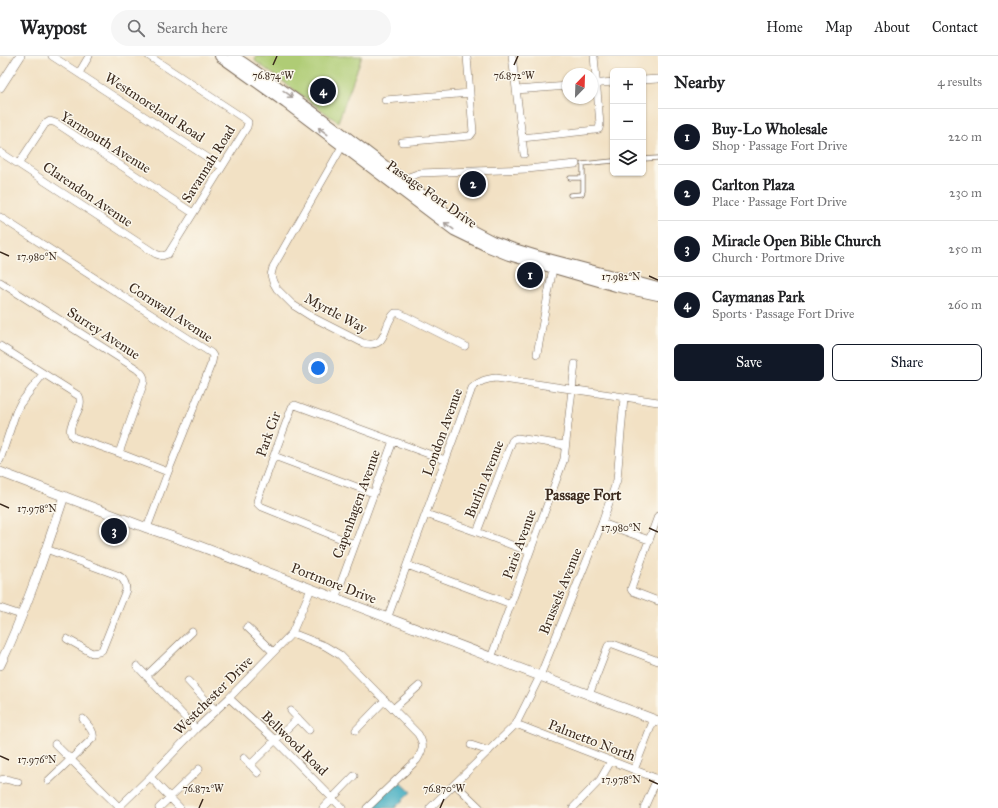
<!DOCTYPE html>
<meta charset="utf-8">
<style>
:root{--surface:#fff;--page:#f6f6f6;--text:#202124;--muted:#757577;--line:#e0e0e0;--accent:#111827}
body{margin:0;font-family:"IM FELL Great Primer",serif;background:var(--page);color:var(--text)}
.controls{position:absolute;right:12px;top:12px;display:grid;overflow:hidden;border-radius:6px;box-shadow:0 1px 3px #0004}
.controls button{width:36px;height:36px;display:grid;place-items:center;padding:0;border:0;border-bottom:1px solid var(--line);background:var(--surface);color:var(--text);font:20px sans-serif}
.compass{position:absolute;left:562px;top:12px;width:36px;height:36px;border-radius:50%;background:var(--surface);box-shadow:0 1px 3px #0004;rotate:23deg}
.you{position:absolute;left:318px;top:312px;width:14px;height:14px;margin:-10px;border:3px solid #fff;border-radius:50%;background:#1a73e8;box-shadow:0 0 0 6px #1a73e833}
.badge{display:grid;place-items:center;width:26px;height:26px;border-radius:50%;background:var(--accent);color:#fff;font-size:13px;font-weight:700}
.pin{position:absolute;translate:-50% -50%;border:2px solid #fff;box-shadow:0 1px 4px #0006}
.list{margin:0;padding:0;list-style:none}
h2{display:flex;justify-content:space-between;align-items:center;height:52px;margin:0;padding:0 16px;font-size:17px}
h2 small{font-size:13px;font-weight:400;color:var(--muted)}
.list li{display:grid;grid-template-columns:26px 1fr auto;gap:12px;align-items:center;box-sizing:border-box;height:56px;padding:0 16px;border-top:1px solid var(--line)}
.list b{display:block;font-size:15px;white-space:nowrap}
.list p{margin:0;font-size:13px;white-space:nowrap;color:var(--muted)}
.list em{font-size:13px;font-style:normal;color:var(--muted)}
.actions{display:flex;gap:8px;padding:12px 16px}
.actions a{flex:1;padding:9px 0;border:1px solid var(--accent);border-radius:6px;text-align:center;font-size:14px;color:var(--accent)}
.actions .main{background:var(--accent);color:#fff}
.icon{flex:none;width:22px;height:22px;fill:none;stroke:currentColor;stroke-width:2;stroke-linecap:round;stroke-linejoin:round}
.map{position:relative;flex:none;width:658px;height:752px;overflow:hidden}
header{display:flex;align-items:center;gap:24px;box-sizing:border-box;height:56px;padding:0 20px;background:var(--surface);border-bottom:1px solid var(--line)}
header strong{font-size:19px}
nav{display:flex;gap:22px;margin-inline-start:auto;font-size:14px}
.search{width:280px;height:36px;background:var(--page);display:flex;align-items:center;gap:10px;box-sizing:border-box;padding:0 14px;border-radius:22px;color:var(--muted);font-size:15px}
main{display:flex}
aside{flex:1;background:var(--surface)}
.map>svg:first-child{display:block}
.green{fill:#afcc74;stroke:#757b49}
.water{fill:#42adc1;stroke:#3e6c70}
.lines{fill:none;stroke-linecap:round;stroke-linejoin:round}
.service-casing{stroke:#7b6a58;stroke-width:5}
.minor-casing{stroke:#7b6a58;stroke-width:8}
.tertiary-casing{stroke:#7b6a58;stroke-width:10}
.secondary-casing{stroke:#7b6a58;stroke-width:12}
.service{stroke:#fff;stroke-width:3.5}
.minor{stroke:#fff;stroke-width:7}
.tertiary{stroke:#fff;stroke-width:9}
.secondary{stroke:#fff;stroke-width:10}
.oneway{stroke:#a79f9a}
.ticks{fill:none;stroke:#3b2a1e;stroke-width:1.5}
.labels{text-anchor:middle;stroke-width:3;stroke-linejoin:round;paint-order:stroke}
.street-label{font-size:14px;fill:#3b2a1e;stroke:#fbf7ec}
.neighbourhood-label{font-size:15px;font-weight:bold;fill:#3b2a1e;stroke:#fbf7ec}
.ticks-label{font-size:10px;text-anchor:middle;fill:#3b2a1e;stroke:#fbf7ec;stroke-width:3;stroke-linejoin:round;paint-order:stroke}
</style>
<header>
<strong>Waypost</strong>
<div class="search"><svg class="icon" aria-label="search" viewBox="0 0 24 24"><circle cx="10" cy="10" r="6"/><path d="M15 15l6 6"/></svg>Search here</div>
<nav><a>Home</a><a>Map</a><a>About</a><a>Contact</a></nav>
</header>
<main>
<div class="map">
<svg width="658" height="752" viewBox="0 0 658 752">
<rect width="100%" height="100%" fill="#fbf7ec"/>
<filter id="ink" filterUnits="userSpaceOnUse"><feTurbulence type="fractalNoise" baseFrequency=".025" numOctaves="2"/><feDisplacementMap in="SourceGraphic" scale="8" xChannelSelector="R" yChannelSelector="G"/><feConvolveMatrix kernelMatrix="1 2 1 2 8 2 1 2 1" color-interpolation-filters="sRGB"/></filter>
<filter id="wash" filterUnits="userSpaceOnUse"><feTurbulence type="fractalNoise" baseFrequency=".012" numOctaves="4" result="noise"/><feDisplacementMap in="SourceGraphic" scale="16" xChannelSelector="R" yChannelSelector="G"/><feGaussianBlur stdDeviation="0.9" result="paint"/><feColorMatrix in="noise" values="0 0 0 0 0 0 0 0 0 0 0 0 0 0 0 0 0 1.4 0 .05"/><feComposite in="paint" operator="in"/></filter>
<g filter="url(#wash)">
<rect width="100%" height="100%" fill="#f2e1c4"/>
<path class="green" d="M 256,0 L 362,0 L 338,66 L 255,5 Z"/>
<path class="water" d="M 398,724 L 411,736 L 395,752 L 369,752 Z"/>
</g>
<g filter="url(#ink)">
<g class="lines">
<defs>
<path id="service" d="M 643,103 L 658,102
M 582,108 L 613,105
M 570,122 L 583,122
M 570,139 L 582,138 L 583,135 L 583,108"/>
<path id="minor" d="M 52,0 L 222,111
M 512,0 L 524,98
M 79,17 L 89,0
M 643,24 L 658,23
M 592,28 L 613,26
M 516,34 L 568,30
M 385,44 L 470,37
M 522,82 L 595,74 L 599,73 L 600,68 L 594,0
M 402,86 L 470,80 L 473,76 L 467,0
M 344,87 L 273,211 L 271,219 L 273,226 L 277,233 L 293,249 L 312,261 L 363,287 C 389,294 382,268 395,257 L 399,257 L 465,290
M 0,96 L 156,198 L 162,200 L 168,198 L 247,71 L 248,66 L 243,62 L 149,0
M 19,107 L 45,68 L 50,65 L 56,67 L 193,157
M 403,123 L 420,117 L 527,113 L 576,108
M 0,161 L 211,297 L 213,300 L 212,306 L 168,416 L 147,472
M 0,226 L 137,313 C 141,317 145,319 144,326 L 119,397
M 0,290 L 79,340 C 86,353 63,370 73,381 L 119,397 L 168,416
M 537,298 L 553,212
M 274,400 L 373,437
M 0,404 L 16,356 L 20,348 L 43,318
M 426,458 L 477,476 L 530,496
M 658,460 L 631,533 L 632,535 L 658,545
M 602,467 L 649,484
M 477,476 L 512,385 L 514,383 L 517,382 L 565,389
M 354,488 L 260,450 L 258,448 L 257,445 L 292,351 L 295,349 L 445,404
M 46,493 L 117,519 C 124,522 126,527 126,534 L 102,594 L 99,596 L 92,597 L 67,583
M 407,509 L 511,548
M 335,543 L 393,385
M 0,552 L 21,559
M 387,563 L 472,332 C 479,325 486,323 496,322 L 658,346
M 247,571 L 273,596
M 292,577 L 325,590 L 340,599 L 418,678 C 425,689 423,694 417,704 L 367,752
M 491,602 L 564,403 L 575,308
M 137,610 L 196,673
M 146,620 L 192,576
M 188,625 L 216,655
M 589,639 L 608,590 L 610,588 L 613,588 L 658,605
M 229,642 L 275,684 L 342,752
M 393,653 L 419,630
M 291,655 L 309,674
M 516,668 L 658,723
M 356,674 L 385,644
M 55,688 L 119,751
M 471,689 L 489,695
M 244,702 L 258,717
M 250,709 L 298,662
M 634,714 L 654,663
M 150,721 L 180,752
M 0,724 L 5,723 L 18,726
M 48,725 L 93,682 C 95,675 87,669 83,663
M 455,728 L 480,752
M 118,752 L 150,721 L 196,673 L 229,642 L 292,577 L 311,533
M 159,752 L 199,713
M 323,752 L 354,720
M 430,752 L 516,668 L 540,620 L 602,467 L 617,424 L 624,342
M 573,752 L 600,724 L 611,705
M 644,752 L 657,723"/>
<path id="tertiary" d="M 0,31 L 20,0
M 0,416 L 147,472 L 194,488 L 658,665
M 0,609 C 26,555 45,497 64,440"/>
<path id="secondary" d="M 220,0 L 286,47 L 454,174 L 489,191 L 509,199 L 616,230 L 658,239
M 233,0 C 310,51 382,108 455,164 L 469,173 L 492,185 L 511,192 L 537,200 L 658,232"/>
</defs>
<use href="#service" class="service-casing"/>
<use href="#minor" class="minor-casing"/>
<use href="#tertiary" class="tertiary-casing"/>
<use href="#secondary" class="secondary-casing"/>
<use href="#service" class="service"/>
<use href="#minor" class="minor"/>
<use href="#tertiary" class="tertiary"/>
<use href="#secondary" class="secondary"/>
</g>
<defs><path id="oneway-shaft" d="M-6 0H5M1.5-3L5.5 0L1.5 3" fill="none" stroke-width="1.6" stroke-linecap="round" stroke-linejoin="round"/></defs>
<g class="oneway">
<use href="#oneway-shaft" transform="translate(288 38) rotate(36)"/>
<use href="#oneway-shaft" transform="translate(323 75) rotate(-143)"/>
<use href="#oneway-shaft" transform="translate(449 170) rotate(-143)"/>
</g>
</g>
<path class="ticks" d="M 273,9 L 277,0M 514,9 L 518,0M 0,196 L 9,200M 649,220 L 658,224M 0,448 L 9,452M 649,472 L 658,476M 0,700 L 9,704M 649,724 L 658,728M 199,752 L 203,743M 440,752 L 444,743"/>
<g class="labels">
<g class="street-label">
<text transform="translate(155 51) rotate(33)" y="5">Westmoreland Road</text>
<text transform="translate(106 86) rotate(32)" y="5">Yarmouth Avenue</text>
<text transform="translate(208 108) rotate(-58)" y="5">Savannah Road</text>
<text transform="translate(88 138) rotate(34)" y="5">Clarendon Avenue</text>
<text transform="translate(432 138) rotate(35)" y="5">Passage Fort Drive</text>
<text transform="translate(171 256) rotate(33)" y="5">Cornwall Avenue</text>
<text transform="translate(336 257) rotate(28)" y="5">Myrtle Way</text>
<text transform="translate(104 277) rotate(33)" y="5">Surrey Avenue</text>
<text transform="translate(442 376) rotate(-70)" y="5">London Avenue</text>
<text transform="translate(268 378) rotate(-70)" y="5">Park Cir</text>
<text transform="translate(484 423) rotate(-68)" y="5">Burlin Avenue</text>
<text transform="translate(356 448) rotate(-70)" y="5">Capenhagen Avenue</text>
<text transform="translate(519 488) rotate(-70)" y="5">Paris Avenue</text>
<text transform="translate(334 527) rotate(21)" y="5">Portmore Drive</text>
<text transform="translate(560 535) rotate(-68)" y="5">Brussels Avenue</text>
<text transform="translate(213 639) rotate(-45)" y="5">Westchester Drive</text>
<text transform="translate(592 684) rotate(21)" y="5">Palmetto North</text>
<text transform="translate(295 687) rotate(44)" y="5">Bellwood Road</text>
</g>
<g class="neighbourhood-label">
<text x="583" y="444">Passage Fort</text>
</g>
</g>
<g class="ticks-label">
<text x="273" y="23">76.874°W</text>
<text x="514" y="23">76.872°W</text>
<text x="37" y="204">17.980°N</text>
<text x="621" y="224">17.982°N</text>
<text x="37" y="456">17.978°N</text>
<text x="621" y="475">17.980°N</text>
<text x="37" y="707">17.976°N</text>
<text x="621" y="727">17.978°N</text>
<text x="203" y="736">76.872°W</text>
<text x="444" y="736">76.870°W</text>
</g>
</svg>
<div class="controls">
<button>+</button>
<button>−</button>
<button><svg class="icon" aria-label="layers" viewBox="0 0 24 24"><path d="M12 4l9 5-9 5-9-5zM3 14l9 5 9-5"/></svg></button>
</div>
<svg class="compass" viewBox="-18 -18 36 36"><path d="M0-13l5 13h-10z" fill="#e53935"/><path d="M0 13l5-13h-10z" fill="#757577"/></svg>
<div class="you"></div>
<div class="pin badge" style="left:530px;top:219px">1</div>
<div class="pin badge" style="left:473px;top:128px">2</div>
<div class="pin badge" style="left:114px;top:475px">3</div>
<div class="pin badge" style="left:323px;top:35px">4</div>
</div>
<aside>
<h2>Nearby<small>4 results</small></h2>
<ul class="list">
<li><span class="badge">1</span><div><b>Buy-Lo Wholesale</b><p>Shop · Passage Fort Drive</p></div><em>220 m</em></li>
<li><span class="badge">2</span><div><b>Carlton Plaza</b><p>Place · Passage Fort Drive</p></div><em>230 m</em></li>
<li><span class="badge">3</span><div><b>Miracle Open Bible Church</b><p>Church · Portmore Drive</p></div><em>250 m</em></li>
<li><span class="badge">4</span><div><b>Caymanas Park</b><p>Sports · Passage Fort Drive</p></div><em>260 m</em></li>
</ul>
<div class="actions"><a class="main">Save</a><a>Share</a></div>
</aside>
</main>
